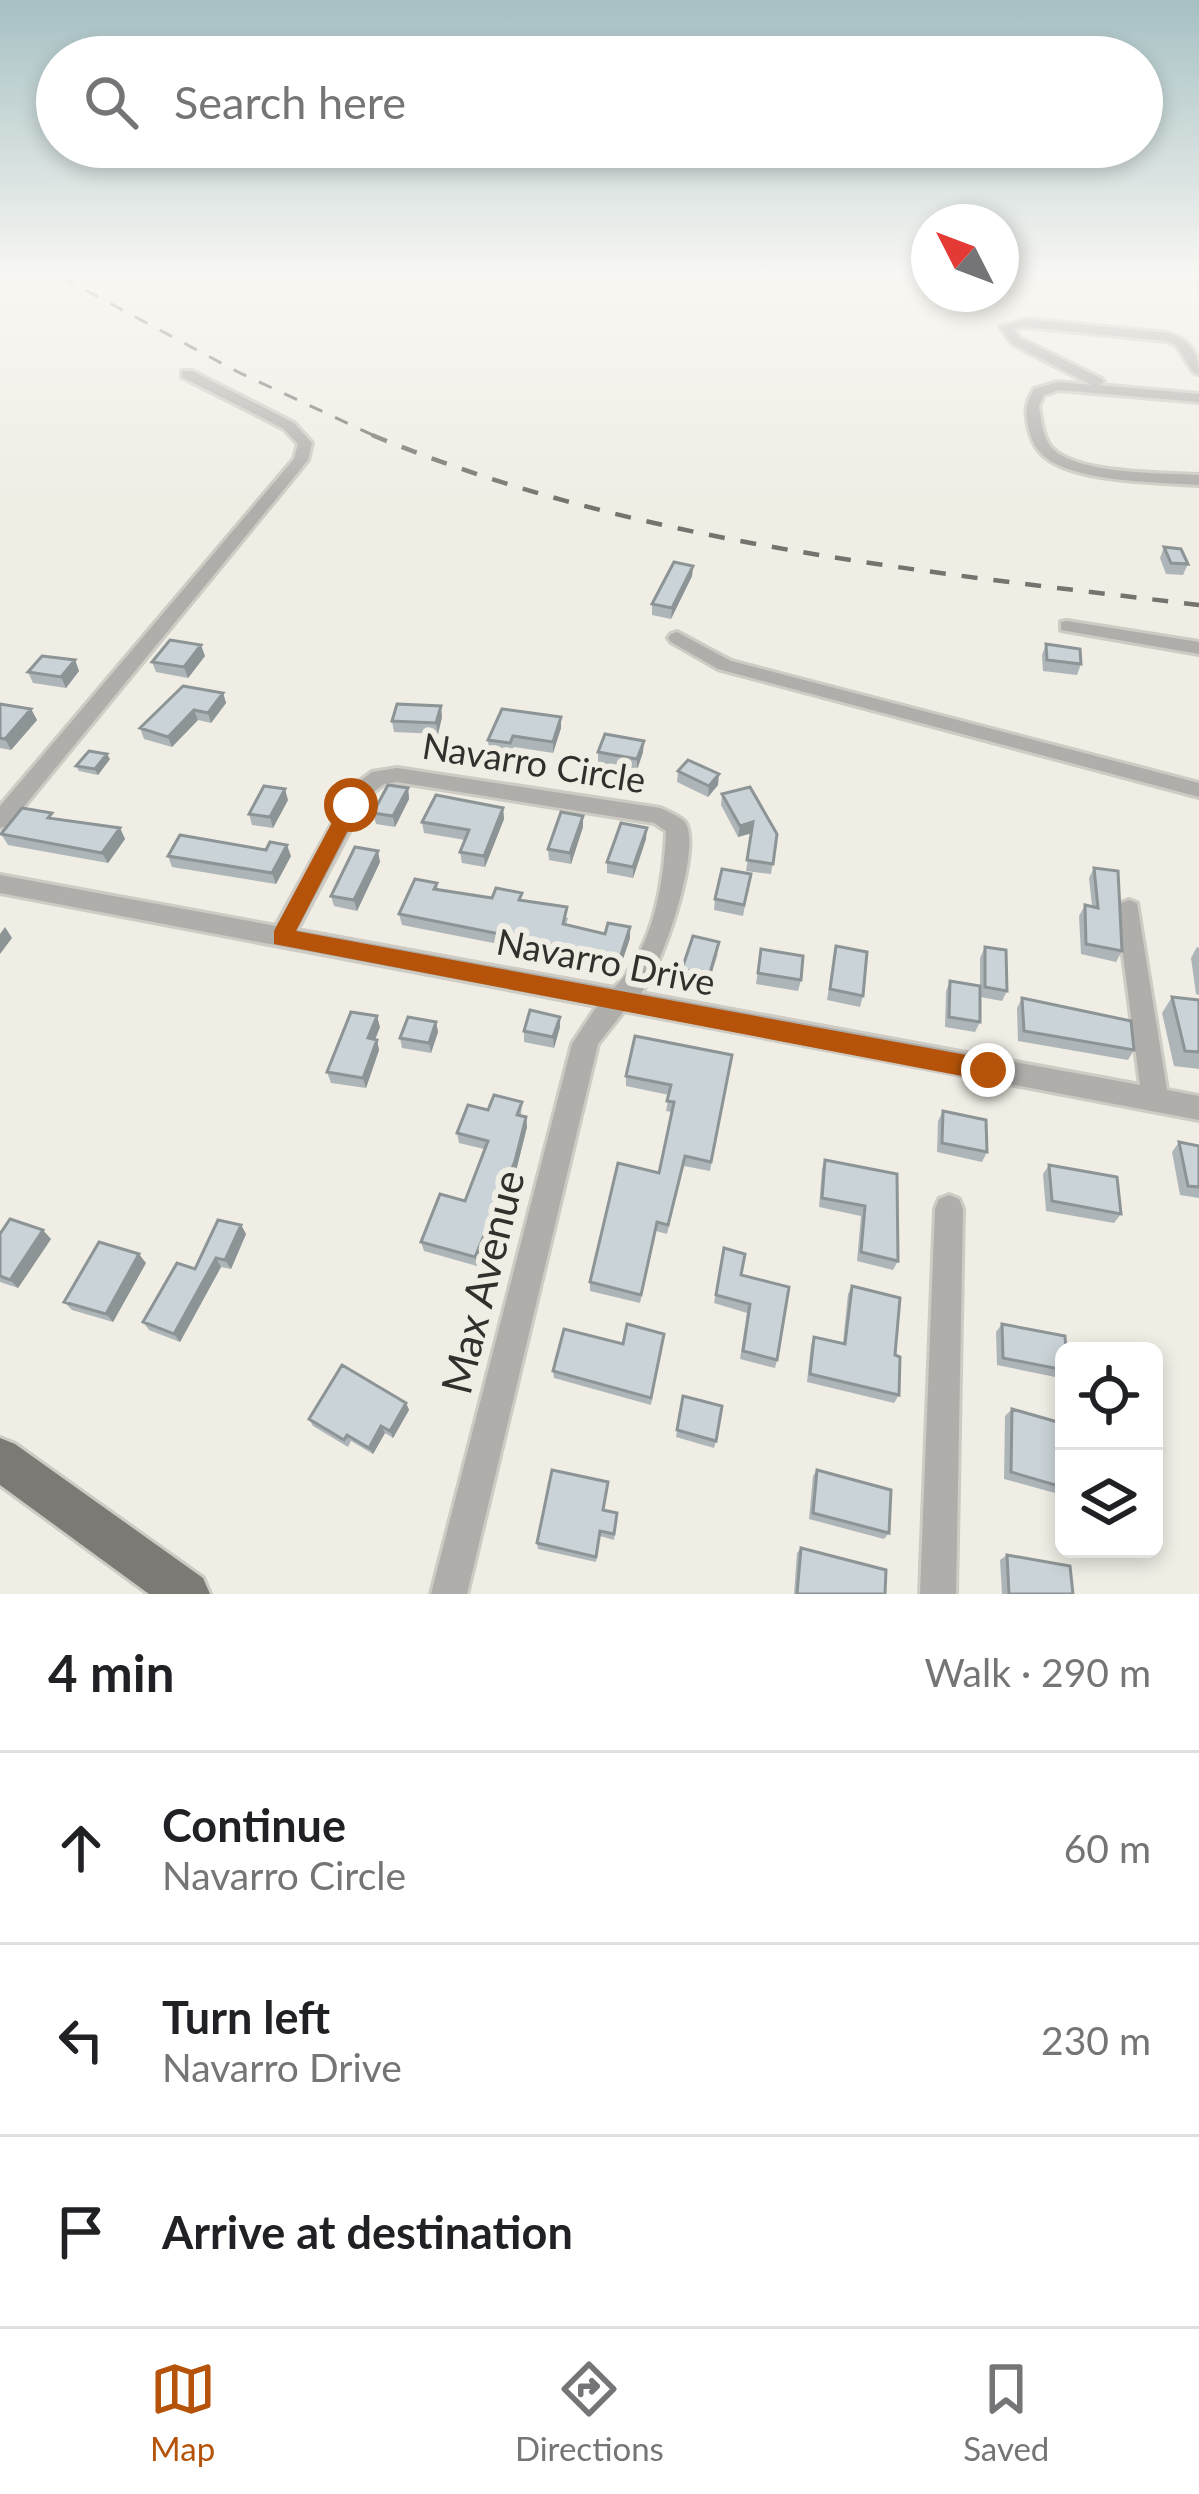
<!DOCTYPE html>
<meta charset="utf-8">
<style>
:root{--surface:#fff;--page:#f6f6f6;--text:#202124;--muted:#757577;--line:#e0e0e0;--accent:#b45309}
body{margin:0;font-family:Lato,sans-serif;background:var(--page);color:var(--text)}
.controls{position:absolute;right:36px;bottom:36px;display:grid;overflow:hidden;border-radius:18px;box-shadow:0 6px 18px #0003}
.controls button{width:108px;height:108px;display:grid;place-items:center;padding:0;border:0;border-bottom:3px solid var(--line);background:var(--surface);color:var(--text);font:60px sans-serif}
.compass{position:absolute;left:911px;top:204px;width:108px;height:108px;border-radius:50%;background:var(--surface);box-shadow:0 6px 18px #0003;rotate:312deg}
.stop{position:absolute;width:36px;height:36px;margin:-27px;border:9px solid #b45309;border-radius:50%;background:#fff}
.stop.end{background:#b45309;border-color:#fff;box-shadow:0 3px 12px #0008}
.list{margin:0;padding:0;list-style:none}
h2{display:flex;justify-content:space-between;align-items:center;height:156px;margin:0;padding:0 48px;font-size:51px}
h2 small{font-size:39px;font-weight:400;color:var(--muted)}
.list li{display:grid;grid-template-columns:78px 1fr auto;gap:36px;align-items:center;box-sizing:border-box;height:192px;padding:0 48px;border-top:3px solid var(--line)}
.list b{display:block;font-size:45px;white-space:nowrap}
.list p{margin:0;font-size:39px;white-space:nowrap;color:var(--muted)}
.list em{font-size:39px;font-style:normal;color:var(--muted)}
.icon{flex:none;width:66px;height:66px;fill:none;stroke:currentColor;stroke-width:2;stroke-linecap:round;stroke-linejoin:round}
.map{position:relative;flex:none;width:1199px;height:1594px;overflow:hidden}
.search{position:absolute;background:var(--surface);box-shadow:0 6px 18px #0003;left:36px;right:36px;top:36px;height:132px;display:flex;align-items:center;gap:30px;box-sizing:border-box;padding:0 42px;border-radius:66px;color:var(--muted);font-size:45px}
.sheet{height:732px;background:var(--surface)}
nav{display:flex;justify-content:space-around;align-items:center;box-sizing:border-box;height:168px;border-top:3px solid var(--line);background:var(--surface);font-size:33px;color:var(--muted)}
nav a{display:grid;justify-items:center;gap:6px}
nav .on{color:var(--accent)}
.map>svg:first-child{display:block}
.lines{fill:none;stroke-linecap:round;stroke-linejoin:round}
.minor-casing{stroke:#cdcbc3;stroke-width:6}
.major-casing{stroke:#cdcbc3;stroke-width:6}
.minor{fill:#afaeab;fill-rule:evenodd}
.major{fill:#7c7a74;fill-rule:evenodd}
.rail-far1{stroke:#74736d;stroke-width:3;stroke-dasharray:14 14;stroke-linecap:butt}
.rail{stroke:#74736d;stroke-width:4.5;stroke-dasharray:16 16;stroke-linecap:butt}
.wall{fill:#aeb5b9}
.shaded-wall{fill:#8d9496}
.building{fill:#cad3d7;stroke:#8d9496;stroke-width:3}
.route{fill:#b45309}
.labels{text-anchor:middle;stroke-width:12;stroke-linejoin:round;paint-order:stroke}
.street-label{font-size:36px;fill:#31302d;stroke:#efede4}
.near-street-label{font-size:42px;fill:#31302d;stroke:#efede4}
</style>
<div class="map">
<svg width="1199" height="1594" viewBox="0 0 1199 1594">
<rect width="100%" height="100%" fill="#efede4"/>
<g class="lines">
<defs>
<path id="minor" d="M 1026,319 L 1168,333 C 1188,339 1199,352 1199,374 L 1194,373 L 1176,345 L 1166,341 L 1026,327 L 1014,329 L 1020,338 L 1102,379 L 1104,382 L 1099,385 L 1199,394 L 1199,402 L 1059,390 L 1044,395 L 1039,406 C 1041,418 1042,433 1049,444 C 1069,475 1165,473 1199,475 L 1199,485 C 1160,482 1066,483 1040,452 C 1033,445 1030,435 1028,425 C 1025,409 1026,403 1034,389 L 1058,382 L 1092,385 L 1012,344 L 1000,327 Z
M 182,371 L 192,371 L 294,423 L 312,443 L 308,460 L 8,826 L 0,828 L 0,806 L 294,459 L 298,444 L 284,429 L 182,377 Z
M 1067,621 L 1199,642 L 1199,654 L 1061,630 L 1061,622 Z
M 677,632 L 731,661 L 1199,783 L 1199,797 L 718,669 L 671,642 L 668,638 L 671,634 Z
M 397,768 L 660,808 C 667,811 679,816 685,822 C 703,847 661,970 641,993 L 1140,1085 L 1117,909 L 1121,903 L 1129,900 L 1137,903 L 1167,1090 L 1199,1096 L 1199,1120 L 624,1011 L 598,1044 L 467,1594 L 431,1594 L 572,1044 L 597,1006 L 0,893 L 0,875 L 276,926 L 353,786 L 372,772 ZM 397,782 L 654,823 L 666,831 C 664,885 653,949 614,988 L 297,930 L 368,796 L 384,784 Z
M 949,1195 L 959,1199 L 963,1209 L 956,1594 L 920,1594 L 935,1209 L 939,1199 Z"/>
<path id="major" d="M 0,1438 L 15,1444 L 203,1578 L 210,1594 L 149,1594 L 0,1485 Z"/>
</defs>
<use href="#minor" class="minor-casing"/>
<use href="#major" class="major-casing"/>
<use href="#minor" class="minor"/>
<use href="#major" class="major"/>
<path class="rail-far1" d="M 61,277 L 238,372 L 379,438"/>
<path class="rail" d="M 372,435 C 634,544 920,571 1199,605"/>
</g>
<path class="wall" d="M 1193,277 L 1199,277 L 1199,292 L 1198,292 Z
M 1164,547 L 1188,564 L 1183,575 L 1166,574 L 1160,558 Z
M 693,566 L 692,576 L 671,619 L 652,615 L 652,604 Z
M 1046,644 L 1081,664 L 1077,675 L 1043,671 L 1042,655 Z
M 205,656 L 188,678 L 156,672 L 152,662 Z
M 75,660 L 79,671 L 66,688 L 33,683 L 28,672 Z
M 223,693 L 226,703 L 211,723 L 198,720 L 172,747 L 144,739 L 140,728 Z
M 0,704 L 31,709 L 37,720 L 11,750 L 0,748 Z
M 442,717 L 438,734 L 394,732 L 392,721 Z
M 561,717 L 561,728 L 553,753 L 514,747 L 511,754 L 489,751 L 488,740 Z
M 598,752 L 643,752 L 637,770 L 598,763 Z
M 110,759 L 98,775 L 79,771 L 76,766 Z
M 678,771 L 718,785 L 708,797 L 677,782 Z
M 408,788 L 409,799 L 395,827 L 376,824 L 373,813 Z
M 722,794 L 777,834 L 771,874 L 746,871 L 752,833 L 738,837 L 721,805 Z
M 288,800 L 273,828 L 252,825 L 249,814 Z
M 503,808 L 504,819 L 485,867 L 462,863 L 460,852 L 465,840 L 424,833 L 422,822 Z
M 583,816 L 583,827 L 571,864 L 549,860 L 548,849 Z
M 56,820 L 120,828 L 125,839 L 108,863 L 8,845 L 1,834 Z
M 646,839 L 633,878 L 607,873 L 607,862 Z
M 168,856 L 291,856 L 276,884 L 172,867 Z
M 380,862 L 357,911 L 334,906 L 331,896 Z
M 1094,868 L 1122,951 L 1116,962 L 1081,954 L 1079,916 L 1085,905 L 1092,906 L 1089,878 Z
M 751,874 L 743,916 L 714,910 L 715,899 Z
M 437,883 L 438,890 L 523,901 L 568,918 L 566,925 L 605,934 L 630,927 L 630,938 L 620,968 L 402,925 L 399,914 Z
M 836,946 L 863,996 L 860,1007 L 827,1000 Z
M 985,947 L 1007,991 L 1002,1001 L 980,997 L 980,958 Z
M 1197,947 L 1199,948 L 1199,995 L 1196,994 L 1191,958 Z
M 761,949 L 801,980 L 798,991 L 756,984 Z
M 718,953 L 708,986 L 681,979 L 682,969 Z
M 950,981 L 980,1022 L 975,1032 L 945,1027 L 946,991 Z
M 1172,997 L 1199,1000 L 1199,1069 L 1174,1066 L 1162,1013 Z
M 1022,998 L 1134,1050 L 1128,1060 L 1018,1041 L 1017,1008 Z
M 436,1022 L 438,1032 L 431,1053 L 402,1048 L 400,1038 Z
M 380,1027 L 375,1040 L 377,1040 L 379,1050 L 366,1088 L 331,1083 L 327,1072 Z
M 560,1027 L 554,1048 L 524,1042 L 524,1031 Z
M 732,1055 L 710,1171 L 684,1166 L 667,1234 L 656,1231 L 640,1303 L 590,1291 L 590,1282 L 659,1173 L 672,1112 L 666,1111 L 669,1095 L 626,1086 L 626,1076 Z
M 522,1102 L 521,1116 L 526,1117 L 527,1127 L 516,1171 L 477,1266 L 424,1251 L 421,1242 L 465,1201 L 484,1149 L 459,1143 L 457,1133 L 488,1110 Z
M 943,1111 L 987,1152 L 982,1162 L 937,1152 L 938,1121 Z
M 1179,1142 L 1199,1146 L 1199,1198 L 1180,1195 L 1172,1152 Z
M 825,1160 L 897,1174 L 898,1261 L 893,1270 L 857,1261 L 861,1216 L 819,1207 L 822,1169 Z
M 1049,1165 L 1121,1214 L 1114,1223 L 1046,1211 L 1043,1174 Z
M 241,1225 L 246,1234 L 231,1269 L 221,1267 L 180,1342 L 149,1330 L 143,1322 Z
M 0,1234 L 51,1239 L 18,1288 L 0,1282 Z
M 724,1248 L 741,1275 L 777,1360 L 775,1368 L 740,1359 L 747,1313 L 714,1303 Z
M 146,1263 L 113,1322 L 72,1310 L 64,1302 Z
M 852,1286 L 895,1355 L 899,1395 L 894,1403 L 807,1382 L 811,1345 L 814,1337 L 843,1343 L 848,1294 Z
M 1002,1324 L 1064,1351 L 1064,1375 L 1060,1378 L 997,1365 L 996,1332 Z
M 664,1334 L 651,1405 L 554,1378 L 553,1371 L 623,1344 Z
M 683,1396 L 716,1441 L 714,1448 L 676,1437 Z
M 406,1403 L 409,1410 L 393,1438 L 385,1433 L 373,1454 L 351,1441 L 348,1447 L 313,1426 L 309,1419 Z
M 1012,1409 L 1062,1487 L 1055,1493 L 1004,1479 L 1005,1416 Z
M 817,1470 L 889,1533 L 884,1539 L 809,1519 L 813,1476 Z
M 608,1482 L 604,1510 L 617,1513 L 614,1540 L 600,1536 L 596,1562 L 538,1549 L 537,1543 Z
M 801,1548 L 885,1594 L 794,1594 L 797,1553 Z
M 1007,1555 L 1073,1594 L 1002,1594 L 1000,1560 Z"/>
<path class="shaded-wall" d="M 693,566 L 692,576 L 671,619 L 672,608 Z
M 201,645 L 205,656 L 188,678 L 184,667 Z
M 75,660 L 79,671 L 66,688 L 61,677 Z
M 223,693 L 226,703 L 211,723 L 208,713 Z
M 441,706 L 442,717 L 438,734 L 436,723 Z
M 31,709 L 37,720 L 11,750 L 5,739 Z
M 194,710 L 198,720 L 172,747 L 168,737 Z
M 561,717 L 561,728 L 553,753 L 553,742 Z
M 644,741 L 643,752 L 637,770 L 637,759 Z
M 107,754 L 110,759 L 98,775 L 95,769 Z
M 719,774 L 718,785 L 708,797 L 709,786 Z
M 408,788 L 409,799 L 395,827 L 393,816 Z
M 285,789 L 288,800 L 273,828 L 270,817 Z
M 503,808 L 504,819 L 485,867 L 484,856 Z
M 583,816 L 583,827 L 571,864 L 570,853 Z
M 753,822 L 752,833 L 738,837 L 740,826 Z
M 120,828 L 125,839 L 108,863 L 102,853 Z
M 647,828 L 646,839 L 633,878 L 633,867 Z
M 287,845 L 291,856 L 276,884 L 272,873 Z
M 378,851 L 380,862 L 357,911 L 354,900 Z
M 5,927 L 12,938 L 0,954 L 0,934 Z
M 630,927 L 630,938 L 620,968 L 620,958 Z
M 377,1016 L 380,1027 L 371,1049 L 368,1038 Z
M 560,1017 L 560,1027 L 554,1048 L 553,1037 Z
M 436,1022 L 438,1032 L 431,1053 L 429,1043 Z
M 377,1040 L 379,1050 L 366,1088 L 363,1078 Z
M 526,1117 L 527,1127 L 516,1171 L 477,1266 L 475,1257 Z
M 241,1225 L 246,1234 L 231,1269 L 225,1260 Z
M 43,1230 L 51,1239 L 18,1288 L 10,1280 Z
M 139,1254 L 146,1263 L 113,1322 L 106,1314 Z
M 216,1258 L 221,1267 L 180,1342 L 174,1334 Z
M 406,1403 L 409,1410 L 393,1438 L 390,1431 Z
M 381,1426 L 385,1433 L 373,1454 L 369,1448 Z"/>
<path class="building" d="M 1164,547 L 1181,549 L 1188,564 L 1171,563 Z
M 674,562 L 693,566 L 672,608 L 652,604 Z
M 170,640 L 201,645 L 184,667 L 152,662 Z
M 1046,644 L 1080,649 L 1081,664 L 1047,660 Z
M 42,656 L 75,660 L 61,677 L 28,672 Z
M 183,686 L 223,693 L 208,713 L 194,710 L 168,737 L 140,728 Z
M 0,704 L 31,709 L 5,739 L 0,738 Z
M 397,704 L 441,706 L 436,723 L 392,721 Z
M 502,709 L 561,717 L 553,742 L 513,736 L 510,743 L 488,740 Z
M 605,734 L 644,741 L 637,759 L 598,752 Z
M 89,751 L 107,754 L 95,769 L 76,766 Z
M 688,760 L 719,774 L 709,786 L 678,771 Z
M 388,785 L 408,788 L 393,816 L 373,813 Z
M 264,786 L 285,789 L 270,817 L 249,814 Z
M 750,787 L 777,834 L 773,864 L 747,860 L 753,822 L 740,826 L 722,794 Z
M 436,795 L 503,808 L 484,856 L 460,852 L 469,830 L 422,822 Z
M 22,808 L 52,813 L 48,818 L 120,828 L 102,853 L 1,834 Z
M 561,812 L 583,816 L 570,853 L 548,849 Z
M 621,823 L 647,828 L 633,867 L 607,862 Z
M 180,835 L 266,850 L 270,842 L 287,845 L 272,873 L 168,856 Z
M 355,847 L 378,851 L 354,900 L 331,896 Z
M 1094,868 L 1118,871 L 1122,951 L 1086,944 L 1085,905 L 1098,908 Z
M 722,869 L 751,874 L 744,905 L 715,899 Z
M 415,879 L 437,883 L 434,889 L 492,898 L 496,888 L 522,893 L 519,900 L 567,907 L 563,924 L 605,934 L 608,923 L 630,927 L 620,958 L 399,914 Z
M 693,936 L 719,942 L 709,976 L 682,969 Z
M 836,946 L 867,952 L 863,996 L 830,989 Z
M 985,947 L 1006,950 L 1007,991 L 985,987 Z
M 761,949 L 803,956 L 801,980 L 758,973 Z
M 950,981 L 980,986 L 980,1022 L 949,1017 Z
M 1172,997 L 1199,1000 L 1199,1052 L 1185,1051 Z
M 1022,998 L 1131,1021 L 1134,1050 L 1024,1031 Z
M 530,1010 L 560,1017 L 553,1037 L 524,1031 Z
M 351,1012 L 377,1016 L 368,1038 L 377,1040 L 363,1078 L 327,1072 Z
M 408,1017 L 436,1022 L 429,1043 L 400,1038 Z
M 635,1036 L 732,1055 L 711,1162 L 685,1156 L 668,1225 L 657,1222 L 641,1295 L 590,1282 L 618,1163 L 659,1173 L 674,1102 L 667,1101 L 671,1085 L 626,1076 Z
M 494,1095 L 522,1102 L 517,1115 L 526,1117 L 515,1161 L 475,1257 L 421,1242 L 440,1194 L 465,1201 L 488,1141 L 457,1133 L 468,1105 L 488,1110 Z
M 943,1111 L 986,1120 L 987,1152 L 942,1143 Z
M 1179,1142 L 1199,1146 L 1199,1187 L 1188,1186 Z
M 825,1160 L 897,1174 L 898,1261 L 861,1252 L 865,1206 L 822,1198 Z
M 1049,1165 L 1117,1177 L 1121,1214 L 1052,1201 Z
M 10,1219 L 43,1230 L 10,1280 L 0,1276 L 0,1234 Z
M 218,1220 L 241,1225 L 225,1260 L 216,1258 L 174,1334 L 143,1322 L 177,1263 L 195,1269 Z
M 99,1242 L 139,1254 L 106,1314 L 64,1302 Z
M 724,1248 L 745,1254 L 741,1275 L 789,1287 L 777,1360 L 743,1351 L 750,1304 L 716,1295 Z
M 852,1286 L 900,1298 L 895,1355 L 900,1357 L 899,1395 L 810,1374 L 814,1337 L 845,1344 Z
M 627,1324 L 664,1334 L 651,1398 L 553,1371 L 564,1329 L 623,1344 Z
M 1002,1324 L 1065,1336 L 1066,1351 L 1064,1351 L 1064,1370 L 1003,1358 Z
M 342,1365 L 406,1403 L 390,1431 L 381,1426 L 369,1448 L 347,1435 L 344,1440 L 309,1419 Z
M 683,1396 L 722,1406 L 716,1441 L 677,1430 Z
M 1012,1409 L 1061,1423 L 1062,1487 L 1011,1472 Z
M 552,1470 L 608,1482 L 603,1510 L 617,1513 L 614,1534 L 600,1531 L 596,1557 L 537,1543 Z
M 817,1470 L 891,1490 L 889,1533 L 813,1513 Z
M 801,1548 L 886,1570 L 885,1594 L 797,1594 Z
M 1007,1555 L 1070,1566 L 1073,1594 L 1009,1594 Z"/>
<linearGradient id="sky" x2="0" y2="1"><stop stop-color="#a6c0c3"/><stop offset="0.55" stop-color="#f8f7f3"/><stop offset="1" stop-color="#f8f7f3" stop-opacity="0"/></linearGradient>
<rect width="1199" height="501" fill="url(#sky)"/>
<path class="route" d="M 351,798 L 361,805 L 296,931 L 988,1059 L 1000,1070 L 988,1081 L 274,944 L 274,931 L 344,800 Z"/>
<g class="labels">
<g class="street-label">
<text transform="translate(534 763) rotate(9)" y="13">Navarro Circle</text>
<text transform="translate(606 962) rotate(11)" y="13">Navarro Drive</text>
</g>
<g class="near-street-label">
<text transform="translate(483 1282) rotate(-76)" y="15">Max Avenue</text>
</g>
</g>
</svg>
<div class="controls">
<button><svg class="icon" aria-label="locate" viewBox="0 0 24 24"><circle cx="12" cy="12" r="6"/><path d="M12 2v4M12 18v4M2 12h4M18 12h4"/></svg></button>
<button><svg class="icon" aria-label="layers" viewBox="0 0 24 24"><path d="M12 4l9 5-9 5-9-5zM3 14l9 5 9-5"/></svg></button>
</div>
<svg class="compass" viewBox="-18 -18 36 36"><path d="M0-13l5 13h-10z" fill="#e53935"/><path d="M0 13l5-13h-10z" fill="#757577"/></svg>
<div class="stop" style="left:351px;top:805px"></div>
<div class="stop end" style="left:988px;top:1070px"></div>
<div class="search"><svg class="icon" aria-label="search" viewBox="0 0 24 24"><circle cx="10" cy="10" r="6"/><path d="M15 15l6 6"/></svg>Search here</div>
</div>
<section class="sheet">
<h2>4 min<small>Walk · 290 m</small></h2>
<ul class="list">
<li><svg class="icon" aria-label="ahead" viewBox="0 0 24 24"><path d="M12 20V5M6 11l6-6 6 6"/></svg><div><b>Continue</b><p>Navarro Circle</p></div><em>60 m</em></li>
<li><svg class="icon" aria-label="left" viewBox="0 0 24 24"><path d="M17 20v-9H6M10 6l-5 5 5 5"/></svg><div><b>Turn left</b><p>Navarro Drive</p></div><em>230 m</em></li>
<li><svg class="icon" aria-label="arrive" viewBox="0 0 24 24"><path d="M6 21V4h12l-3 4 3 4H6"/></svg><div><b>Arrive at destination</b></div></li>
</ul>
</section>
<nav>
<a class="on"><svg class="icon" aria-label="map" viewBox="0 0 24 24"><path d="M3 6l6-2 6 2 6-2v14l-6 2-6-2-6 2zM9 4v14M15 6v14"/></svg>Map</a>
<a><svg class="icon" aria-label="directions" viewBox="0 0 24 24"><path d="M12 3l9 9-9 9-9-9zM9 14v-3h6M13 9l2 2-2 2"/></svg>Directions</a>
<a><svg class="icon" aria-label="saved" viewBox="0 0 24 24"><path d="M7 4h10v16l-5-4-5 4z"/></svg>Saved</a>
</nav>
